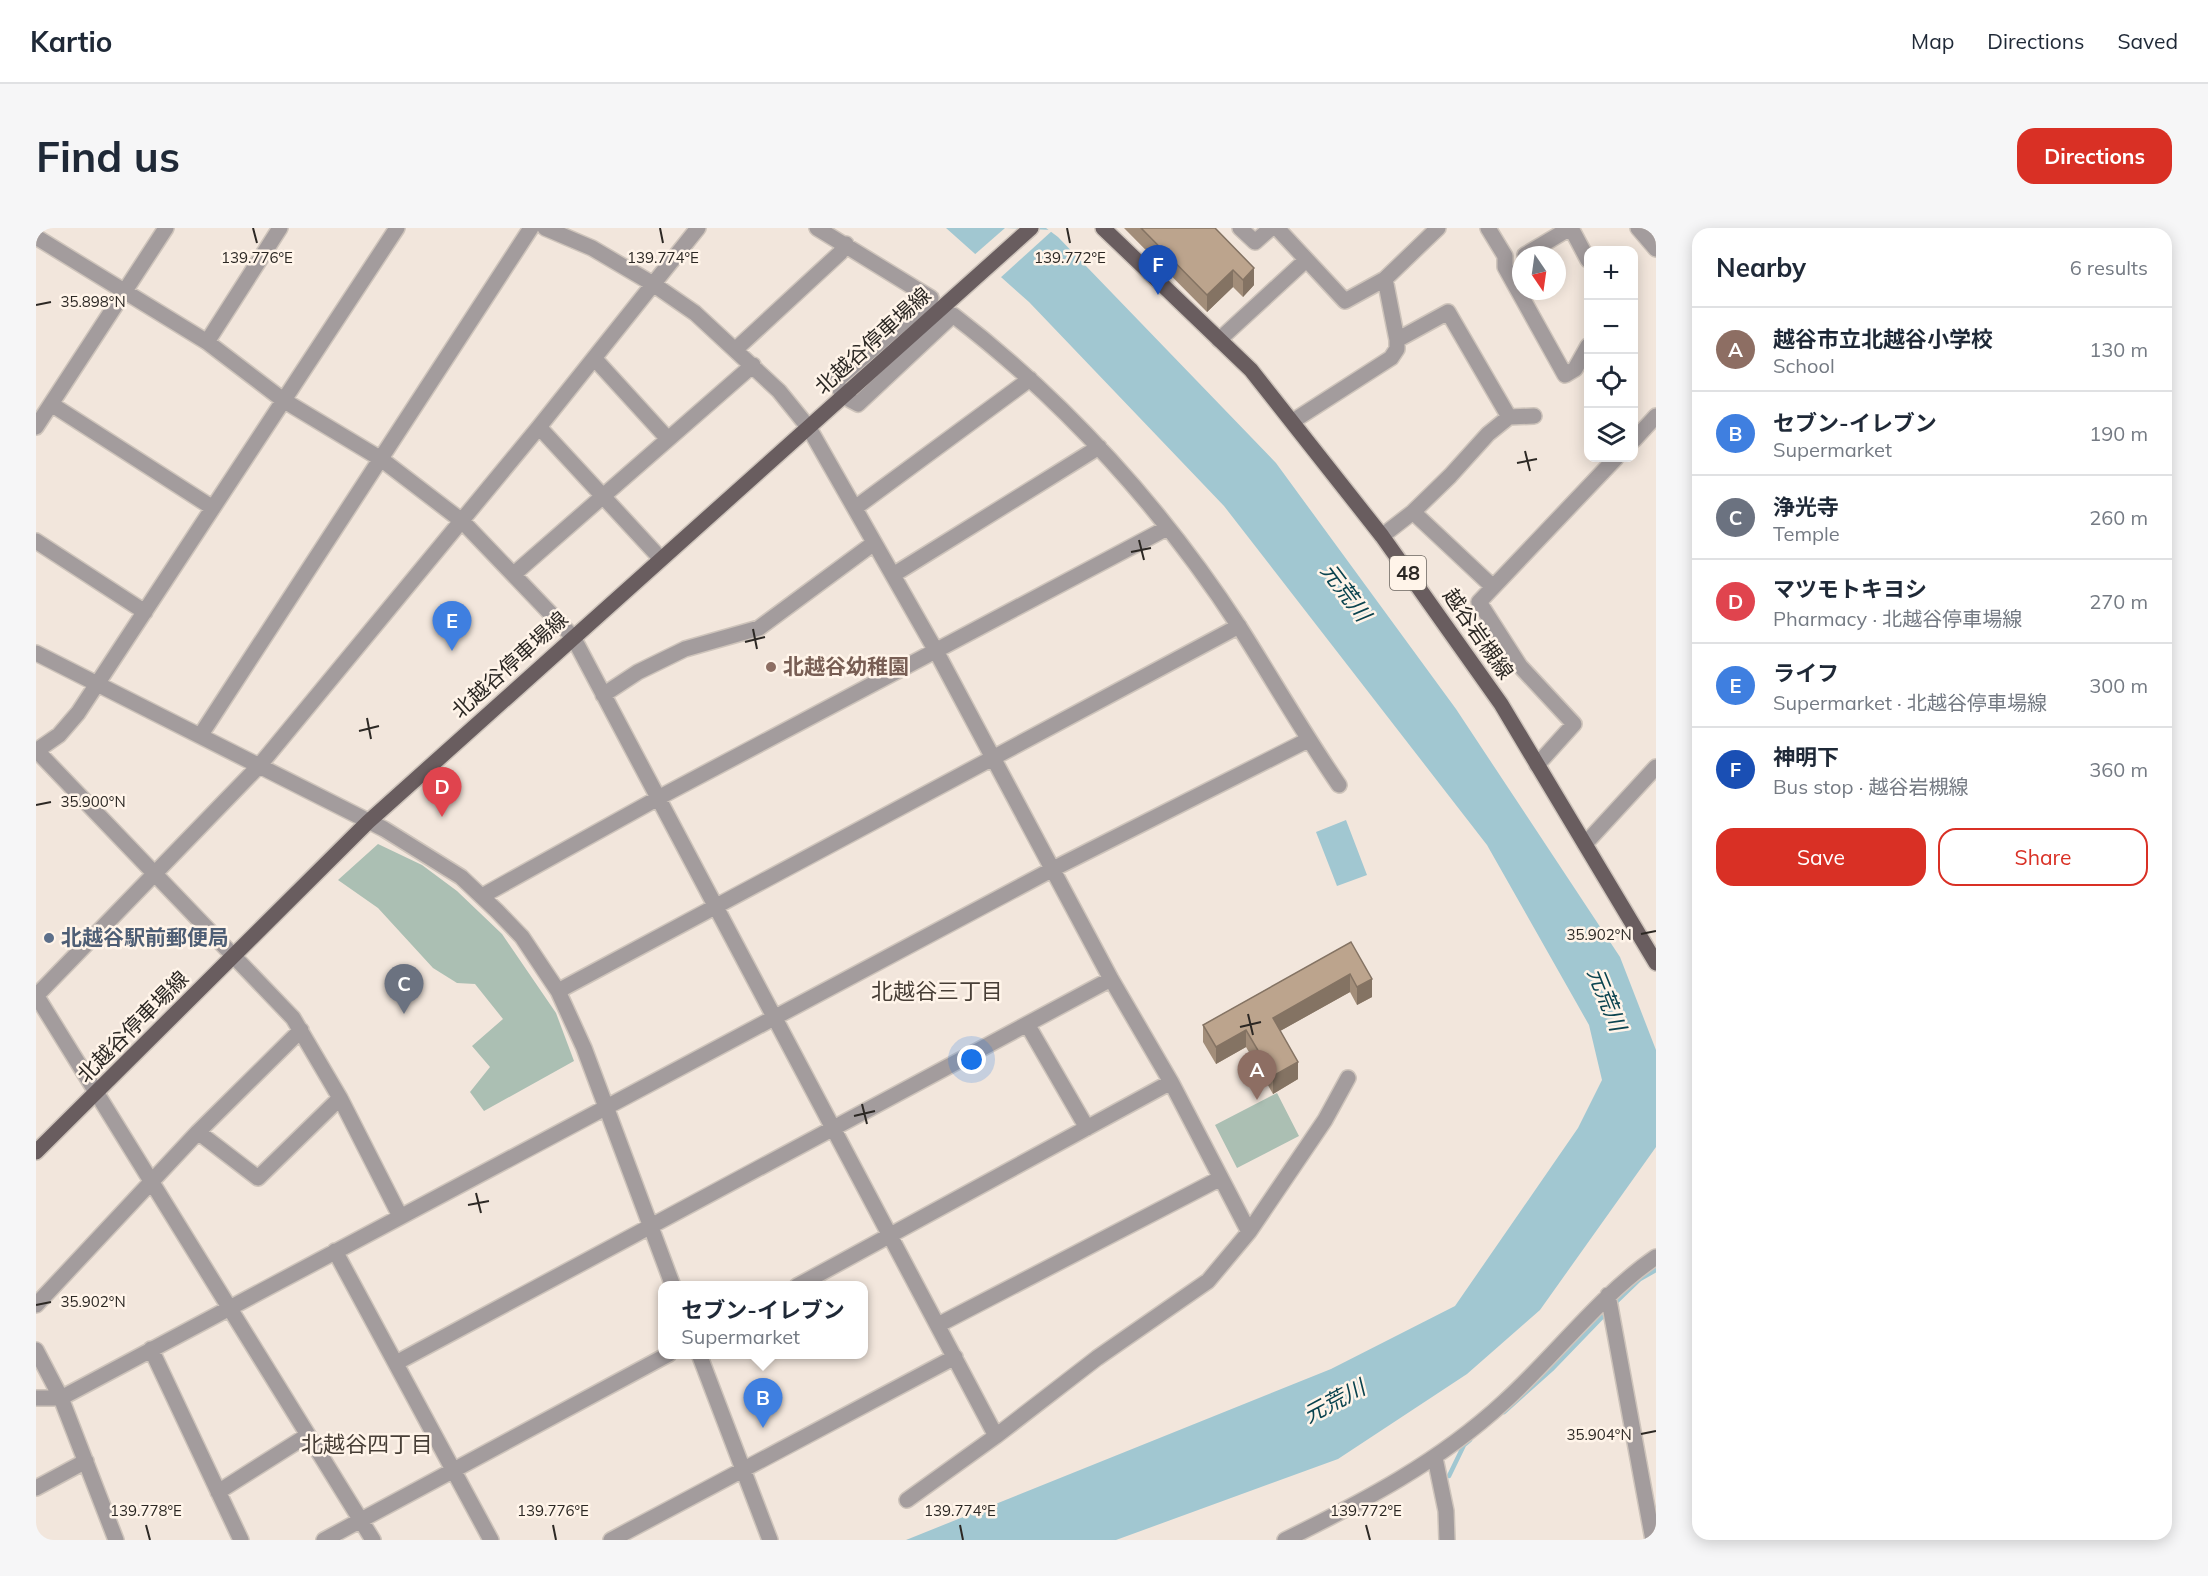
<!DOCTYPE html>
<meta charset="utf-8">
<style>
:root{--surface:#fff;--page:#f6f6f7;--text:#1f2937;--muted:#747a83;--line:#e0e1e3;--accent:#d93025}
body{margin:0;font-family:Mulish,"Noto Sans JP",sans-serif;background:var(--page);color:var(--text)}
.controls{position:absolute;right:18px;top:18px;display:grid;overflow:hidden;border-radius:12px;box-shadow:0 3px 15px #0003}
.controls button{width:54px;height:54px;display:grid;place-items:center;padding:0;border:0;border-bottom:2px solid var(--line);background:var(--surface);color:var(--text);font:30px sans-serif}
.compass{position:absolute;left:1476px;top:18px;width:54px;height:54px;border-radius:50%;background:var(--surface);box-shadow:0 3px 15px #0003;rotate:167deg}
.you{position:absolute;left:936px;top:832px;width:21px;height:21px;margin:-15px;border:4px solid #fff;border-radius:50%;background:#1a73e8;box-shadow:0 0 0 9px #1a73e833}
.badge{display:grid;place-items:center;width:39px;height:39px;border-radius:50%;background:var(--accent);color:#fff;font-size:20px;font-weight:700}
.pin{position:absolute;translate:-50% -50px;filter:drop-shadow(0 2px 3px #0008)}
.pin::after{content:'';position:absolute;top:32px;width:21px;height:18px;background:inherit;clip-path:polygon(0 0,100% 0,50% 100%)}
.popup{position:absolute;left:622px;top:1053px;width:210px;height:78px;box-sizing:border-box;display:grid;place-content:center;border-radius:12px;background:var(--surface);filter:drop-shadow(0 2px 4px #0005);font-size:20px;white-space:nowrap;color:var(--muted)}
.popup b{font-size:22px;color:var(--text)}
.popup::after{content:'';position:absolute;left:50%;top:100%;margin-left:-12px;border:12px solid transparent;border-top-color:var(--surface)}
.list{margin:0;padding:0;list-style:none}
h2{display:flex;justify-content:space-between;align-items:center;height:78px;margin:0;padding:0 24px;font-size:26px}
h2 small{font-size:20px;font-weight:400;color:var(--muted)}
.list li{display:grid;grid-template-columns:39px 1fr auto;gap:18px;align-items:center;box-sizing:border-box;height:84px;padding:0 24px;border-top:2px solid var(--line)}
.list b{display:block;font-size:22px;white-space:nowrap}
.list p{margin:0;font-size:20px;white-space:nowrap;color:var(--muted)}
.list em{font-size:20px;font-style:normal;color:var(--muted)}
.actions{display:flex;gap:12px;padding:18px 24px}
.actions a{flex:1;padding:14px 0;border:2px solid var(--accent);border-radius:18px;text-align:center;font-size:21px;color:var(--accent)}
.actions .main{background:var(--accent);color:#fff}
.icon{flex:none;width:33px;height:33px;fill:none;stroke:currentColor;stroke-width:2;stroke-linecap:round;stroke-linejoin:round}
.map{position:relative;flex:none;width:1620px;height:1312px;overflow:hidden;border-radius:18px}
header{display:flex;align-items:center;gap:36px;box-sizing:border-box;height:84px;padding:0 30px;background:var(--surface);border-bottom:2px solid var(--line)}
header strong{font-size:28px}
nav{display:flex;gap:33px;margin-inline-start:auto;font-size:21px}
.intro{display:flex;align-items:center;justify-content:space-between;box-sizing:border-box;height:144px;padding:0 36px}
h1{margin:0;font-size:42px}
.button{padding:15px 27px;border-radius:18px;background:var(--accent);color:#fff;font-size:21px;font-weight:700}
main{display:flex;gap:36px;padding:0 36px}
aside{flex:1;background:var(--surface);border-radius:18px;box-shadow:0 3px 15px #0003}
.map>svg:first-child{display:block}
.green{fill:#abbfb3}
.water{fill:#a1c7d1}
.pier{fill:#f2e6dc}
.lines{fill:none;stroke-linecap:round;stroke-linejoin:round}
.stream{stroke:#a1c7d1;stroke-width:4.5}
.minor-casing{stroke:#cec4bb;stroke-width:18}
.major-casing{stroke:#cec4bb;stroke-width:18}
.minor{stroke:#a39c9d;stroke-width:15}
.major{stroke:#695d5f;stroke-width:15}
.wall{fill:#a28d79}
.shaded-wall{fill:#847363}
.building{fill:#bca48d;stroke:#847363;stroke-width:1.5}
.ticks{fill:none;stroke:#2c2824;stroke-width:2}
.education-dot{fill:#8d6e63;stroke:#fff4e9;stroke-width:2}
.service-dot{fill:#5c6f8a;stroke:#fff4e9;stroke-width:2}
.labels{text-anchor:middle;stroke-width:5;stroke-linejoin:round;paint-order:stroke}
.shield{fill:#fff4e9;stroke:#6b655f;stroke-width:1.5}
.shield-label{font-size:20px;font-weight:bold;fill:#2c2824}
.street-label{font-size:21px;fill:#2c2824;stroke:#fff4e9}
.education-label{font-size:21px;font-weight:bold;fill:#785e54;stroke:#fff4e9;text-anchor:start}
.service-label{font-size:21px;font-weight:bold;fill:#4e5e75;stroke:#fff4e9;text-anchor:start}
.water-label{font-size:22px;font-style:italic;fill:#0a434f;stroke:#fff4e9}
.neighbourhood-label{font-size:22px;fill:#473e36;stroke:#fff4e9}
.ticks-label{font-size:15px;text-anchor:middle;fill:#2c2824;stroke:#fff4e9;stroke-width:5;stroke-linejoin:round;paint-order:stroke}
</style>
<header>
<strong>Kartio</strong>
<nav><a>Map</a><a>Directions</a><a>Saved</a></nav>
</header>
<div class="intro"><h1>Find us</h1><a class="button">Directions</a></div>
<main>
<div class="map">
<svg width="1620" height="1312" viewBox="0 0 1620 1312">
<rect width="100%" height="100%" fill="#f2e6dc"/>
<path class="green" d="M 342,616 L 386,637 L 421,663 L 466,706 L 520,785 L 538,833 L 448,883 L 434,864 L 454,839 L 436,818 L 467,791 L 439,756 L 421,755 L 397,740 L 342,680 L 302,652 Z
M 1241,865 L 1263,908 L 1201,940 L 1179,897 Z"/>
<path class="water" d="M 910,0 L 1010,0 L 1022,9 L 1240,235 L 1420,481 L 1584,729 L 1620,822 L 1620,919 L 1504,1082 L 1431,1146 L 1302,1231 L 1080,1312 L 870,1312 L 1295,1141 L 1419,1078 L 1542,900 L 1566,852 L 1553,797 L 1451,617 L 1188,278 L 993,74 Z
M 1310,592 L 1331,647 L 1301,658 L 1280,604 Z"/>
<path class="pier" d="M 969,0 L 1017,2 L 963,51 L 937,28 Z"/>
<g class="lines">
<path class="stream" d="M 1577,1077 L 1604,1051 L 1620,1042
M 1468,1184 L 1517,1140 L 1572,1083
M 1413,1248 L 1428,1217 L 1434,1212"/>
<defs>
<path id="minor" d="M 509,0 L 556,20 L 617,56 L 659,85 L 743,163 L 773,200 L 900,423 L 1075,751 L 1135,854 L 1213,1004 L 1172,1053 L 1061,1130 L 960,1208 L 871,1272
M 781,0 L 895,70 L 800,153 L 807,168 L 822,176 L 917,87 C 1029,173 1127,281 1204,400 C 1237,452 1268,506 1303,557
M 1204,0 L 1219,14 L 1235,0
M 1241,0 L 1309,73 L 1349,51
M 1452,0 L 1469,28 L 1469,39 L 1529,147 L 1539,141 L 1552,118
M 1535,0 L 1552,32
M 1602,0 L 1620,21
M 0,9 L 171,114 L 247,172 L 345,231 L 426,293 L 537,409 L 960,1208
M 1489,27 L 1534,0
M 1183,112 L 1270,32
M 1361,112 L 1412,84 L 1473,189
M 171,114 L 244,0
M 700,121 L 804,25 L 810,16
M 558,130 L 632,211
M 15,176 L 177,280
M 1257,193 L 1355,130 L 1361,121 L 1361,112 L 1349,51 L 1402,0
M 0,199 L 130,0
M 503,199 L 625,331
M 1598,212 L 1620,188
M 819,280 L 994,151
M 1377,284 L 1457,359
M 1346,308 L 1377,284 L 1414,248 L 1452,206 L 1473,189 L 1498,188
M 0,313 L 109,384
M 478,346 L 717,137
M 857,347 L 1063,219
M 0,425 L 348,601 L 425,649 L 461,683 L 486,709 L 522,763 L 548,820 L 637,1058
M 567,467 L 602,444 L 649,421 L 723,400 L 838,315
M 164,508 L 495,0
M 0,522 L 257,790 L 304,870 L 364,988
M 0,523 L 23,507 L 42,485 L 361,0
M 1501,537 L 1538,496 L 1484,438 L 1443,374 L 1580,230
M 1549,616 L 1620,539
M 446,668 L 624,569 L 1131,300
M 522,763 L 1203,398
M 0,767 L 337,1312
M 0,768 L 223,538 L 503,199 L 662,0
M 991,796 L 1051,900
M 162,904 L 222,950 L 304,870
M 1213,1004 L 1289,892 L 1312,850
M 299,1023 L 455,1312
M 761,1058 L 1135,854
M 1572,1067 L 1617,1312
M 0,1077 L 162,904 L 265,802
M 902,1097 L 1185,950
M 115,1121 L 205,1312
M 0,1122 L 25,1170 L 80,1312
M 663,1126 L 734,1312
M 360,1135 L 1075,751
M 0,1170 L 25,1170 L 1017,641 L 1272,512
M 1399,1230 L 1410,1283 L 1411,1312
M 0,1260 L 50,1233
M 182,1264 L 272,1207
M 288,1312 L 633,1126
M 575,1312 L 919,1129
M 1249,1312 C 1328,1273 1403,1234 1468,1174 C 1519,1128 1564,1067 1620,1029"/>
<path id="major" d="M 1067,0 L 1215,142 L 1346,308 L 1465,476 L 1620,735
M 0,924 L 332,594 L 995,0"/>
</defs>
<use href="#minor" class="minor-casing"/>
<use href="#major" class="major-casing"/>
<use href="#minor" class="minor"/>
<use href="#major" class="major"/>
</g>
<path class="wall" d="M 1088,0 L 1179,0 L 1218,57 L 1207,69 L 1197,59 L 1171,84 Z
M 1315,714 L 1336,769 L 1321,777 L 1314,764 L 1244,803 L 1262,851 L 1237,866 L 1210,819 L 1180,836 L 1167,814 L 1167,797 Z"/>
<path class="shaded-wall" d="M 1218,40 L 1218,57 L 1207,69 L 1207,52 Z
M 1197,42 L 1197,59 L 1171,84 L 1171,67 Z
M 1314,746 L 1314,764 L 1237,807 L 1237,790 Z
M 1336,751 L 1336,769 L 1321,777 L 1321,759 Z
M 1210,802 L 1210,819 L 1180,836 L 1180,819 Z
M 1262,834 L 1262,851 L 1237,866 L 1237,848 Z"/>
<path class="building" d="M 1105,0 L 1179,0 L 1218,40 L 1207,52 L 1197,42 L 1171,67 Z
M 1315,714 L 1336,751 L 1321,759 L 1314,746 L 1237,790 L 1262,834 L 1237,848 L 1210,802 L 1180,819 L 1167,797 Z"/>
<path class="ticks" d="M 217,0 L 221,15M 624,0 L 627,15M 1031,0 L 1034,15M 0,77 L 15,74M 1489,223 L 1494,243M 1481,235 L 1501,231M 1103,312 L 1108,332M 1095,324 L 1115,320M 717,401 L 721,421M 709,414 L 729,409M 331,490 L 335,511M 323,503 L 343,498M 0,577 L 15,574M 1605,706 L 1620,703M 1212,786 L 1217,807M 1204,799 L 1225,794M 826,876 L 831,896M 818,888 L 839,883M 440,965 L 445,985M 432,977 L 453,973M 0,1077 L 15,1074M 1605,1206 L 1620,1203M 110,1297 L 114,1312M 517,1297 L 520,1312M 924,1297 L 927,1312M 1330,1297 L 1334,1312"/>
<circle class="education-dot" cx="735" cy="439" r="6"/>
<circle class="service-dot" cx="13" cy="710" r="6"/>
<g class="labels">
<rect class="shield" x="1354" y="328" width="36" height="34" rx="4.5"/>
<g class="shield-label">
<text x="1372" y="352">48</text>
</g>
<g class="street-label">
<text transform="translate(837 113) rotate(-42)" y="7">北越谷停車場線</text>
<text transform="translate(1442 406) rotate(55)" y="7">越谷岩槻線</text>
<text transform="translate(474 437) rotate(-42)" y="7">北越谷停車場線</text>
<text transform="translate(97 799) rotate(-45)" y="7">北越谷停車場線</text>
</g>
<g class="education-label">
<text x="747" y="446">北越谷幼稚園</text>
</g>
<g class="service-label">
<text x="25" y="717">北越谷駅前郵便局</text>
</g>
<g class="water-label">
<text transform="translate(1310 364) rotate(53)" y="8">元荒川</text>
<text transform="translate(1571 771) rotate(68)" y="8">元荒川</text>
<text transform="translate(1298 1173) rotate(-28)" y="8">元荒川</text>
</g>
<g class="neighbourhood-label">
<text x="901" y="771">北越谷三丁目</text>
<text x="331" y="1224">北越谷四丁目</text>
</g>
</g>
<g class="ticks-label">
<text x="221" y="35">139.776°E</text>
<text x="627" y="35">139.774°E</text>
<text x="1034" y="35">139.772°E</text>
<text x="57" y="79">35.898°N</text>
<text x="57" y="579">35.900°N</text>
<text x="1563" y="712">35.902°N</text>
<text x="57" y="1079">35.902°N</text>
<text x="1563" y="1212">35.904°N</text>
<text x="110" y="1288">139.778°E</text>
<text x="517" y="1288">139.776°E</text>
<text x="924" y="1288">139.774°E</text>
<text x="1330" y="1288">139.772°E</text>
</g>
</svg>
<div class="controls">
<button>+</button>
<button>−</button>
<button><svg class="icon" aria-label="locate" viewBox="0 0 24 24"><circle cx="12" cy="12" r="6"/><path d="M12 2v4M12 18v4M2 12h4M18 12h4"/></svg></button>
<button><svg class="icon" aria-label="layers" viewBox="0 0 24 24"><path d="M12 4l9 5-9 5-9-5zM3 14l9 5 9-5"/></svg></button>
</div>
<svg class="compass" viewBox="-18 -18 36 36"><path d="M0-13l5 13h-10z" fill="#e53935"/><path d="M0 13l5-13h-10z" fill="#747a83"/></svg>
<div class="you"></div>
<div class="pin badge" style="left:1221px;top:872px;background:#8d6e63">A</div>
<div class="pin badge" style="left:727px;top:1200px;background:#3f7fe0">B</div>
<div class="popup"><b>セブン-イレブン</b>Supermarket</div>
<div class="pin badge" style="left:368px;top:786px;background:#6b7280">C</div>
<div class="pin badge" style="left:406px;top:589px;background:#e0444e">D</div>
<div class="pin badge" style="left:416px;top:423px;background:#3f7fe0">E</div>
<div class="pin badge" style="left:1122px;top:67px;background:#1a4fb4">F</div>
</div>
<aside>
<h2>Nearby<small>6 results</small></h2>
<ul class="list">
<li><span class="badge" style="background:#8d6e63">A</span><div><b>越谷市立北越谷小学校</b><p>School</p></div><em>130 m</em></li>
<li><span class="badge" style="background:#3f7fe0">B</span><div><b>セブン-イレブン</b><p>Supermarket</p></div><em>190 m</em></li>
<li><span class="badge" style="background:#6b7280">C</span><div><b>浄光寺</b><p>Temple</p></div><em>260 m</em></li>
<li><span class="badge" style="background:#e0444e">D</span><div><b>マツモトキヨシ</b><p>Pharmacy · 北越谷停車場線</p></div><em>270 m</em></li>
<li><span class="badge" style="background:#3f7fe0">E</span><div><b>ライフ</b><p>Supermarket · 北越谷停車場線</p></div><em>300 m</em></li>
<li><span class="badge" style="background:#1a4fb4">F</span><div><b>神明下</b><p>Bus stop · 越谷岩槻線</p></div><em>360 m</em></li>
</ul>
<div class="actions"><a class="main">Save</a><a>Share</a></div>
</aside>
</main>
